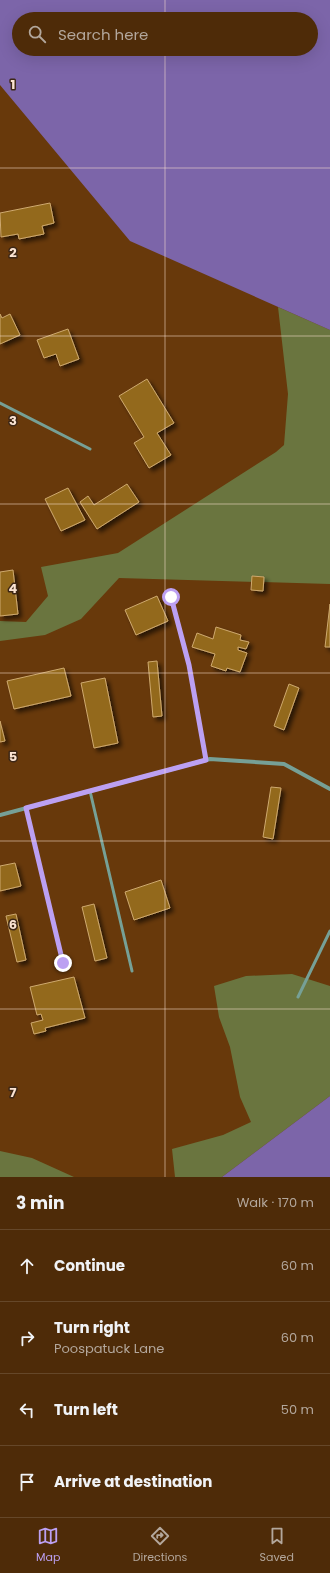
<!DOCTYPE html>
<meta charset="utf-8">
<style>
:root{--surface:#4e2b08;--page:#583716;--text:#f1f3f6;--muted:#b3a79c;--line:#654729;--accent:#bca0f2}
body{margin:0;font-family:Poppins,sans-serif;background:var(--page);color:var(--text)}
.stop{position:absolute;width:12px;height:12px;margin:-9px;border:3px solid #bca0f2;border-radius:50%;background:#fff}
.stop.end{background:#bca0f2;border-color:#fff;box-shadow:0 1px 4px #0008}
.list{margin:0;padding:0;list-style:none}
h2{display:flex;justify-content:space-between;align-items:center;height:52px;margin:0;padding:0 16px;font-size:17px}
h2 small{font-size:13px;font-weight:400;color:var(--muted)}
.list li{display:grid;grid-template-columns:26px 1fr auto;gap:12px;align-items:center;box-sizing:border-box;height:72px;padding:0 16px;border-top:1px solid var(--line)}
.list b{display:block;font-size:15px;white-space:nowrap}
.list p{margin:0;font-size:13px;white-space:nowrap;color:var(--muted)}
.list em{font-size:13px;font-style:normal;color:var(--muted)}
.icon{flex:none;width:22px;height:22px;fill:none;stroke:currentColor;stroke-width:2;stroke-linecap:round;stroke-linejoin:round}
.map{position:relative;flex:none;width:330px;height:1177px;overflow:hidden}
.search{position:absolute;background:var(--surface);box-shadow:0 4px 16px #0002;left:12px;right:12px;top:12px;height:44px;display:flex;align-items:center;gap:10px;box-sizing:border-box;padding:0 14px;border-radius:22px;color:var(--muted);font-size:15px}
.sheet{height:340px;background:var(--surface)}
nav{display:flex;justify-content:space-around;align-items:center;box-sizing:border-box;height:56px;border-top:1px solid var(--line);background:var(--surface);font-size:11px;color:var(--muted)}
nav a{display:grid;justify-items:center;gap:2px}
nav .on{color:var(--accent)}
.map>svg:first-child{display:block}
.green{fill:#6a753f}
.water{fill:#7c65a9;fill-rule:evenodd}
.building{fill:#93691a;stroke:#cea96f;filter:url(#shadow)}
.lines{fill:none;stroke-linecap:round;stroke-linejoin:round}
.service{stroke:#76a096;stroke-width:3}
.minor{stroke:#76a096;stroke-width:4}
.route{stroke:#bca0f2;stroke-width:5}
.grid{fill:none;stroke:#fbe4d3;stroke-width:1;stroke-opacity:0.55}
.grid-label{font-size:13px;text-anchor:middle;font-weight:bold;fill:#fbe4d3;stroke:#3d2716;stroke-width:3;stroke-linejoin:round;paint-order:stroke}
</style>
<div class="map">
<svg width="330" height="1177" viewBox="0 0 330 1177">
<defs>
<filter id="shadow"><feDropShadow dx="3.5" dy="3.5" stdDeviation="2" flood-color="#0009"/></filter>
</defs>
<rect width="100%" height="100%" fill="#68390b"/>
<path class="green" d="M 278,307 L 330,330 L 330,584 L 119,578 L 81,619 L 45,635 L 0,641 L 0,621 L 26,622 L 48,596 L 41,567 L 118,553 L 276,452 L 284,445 L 288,394 Z
M 292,974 L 330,986 L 330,1096 L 222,1177 L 175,1177 L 172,1149 L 223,1135 L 251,1122 L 240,1097 L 230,1047 L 219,1017 L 214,986 L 246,976 Z
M 0,1151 L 32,1158 L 74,1177 L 0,1177 Z"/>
<path class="water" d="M 0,0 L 330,0 L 330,330 L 130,241 L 0,85 ZM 19,19 L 311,19 L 311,49 L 19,49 Z
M 330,1096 L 330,1177 L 222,1177 Z"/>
<path class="building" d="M 50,203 L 54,223 L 42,226 L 44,234 L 19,239 L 18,234 L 1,237 L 0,213 Z
M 0,314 L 2,318 L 10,314 L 20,335 L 0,344 Z
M 68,329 L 79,359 L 60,366 L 56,354 L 44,358 L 37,340 Z
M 147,379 L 174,423 L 157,433 L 171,455 L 149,468 L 134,443 L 144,437 L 119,396 Z
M 127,484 L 139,502 L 97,529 L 80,502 L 88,496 L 94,505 Z
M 68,488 L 85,520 L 61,531 L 45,499 Z
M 13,570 L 18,614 L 0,616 L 0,572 Z
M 252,576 L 264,577 L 263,591 L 251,590 Z
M 157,596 L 168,621 L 136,635 L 125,610 Z
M 330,604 L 330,647 L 325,647 Z
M 216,627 L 241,635 L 240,640 L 249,642 L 246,649 L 238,647 L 238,650 L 247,653 L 240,672 L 227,668 L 226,671 L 211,666 L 215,654 L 192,647 L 197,633 L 213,639 Z
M 157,661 L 162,716 L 153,717 L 148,662 Z
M 64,668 L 71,696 L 14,709 L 7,681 Z
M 105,678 L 118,743 L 94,748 L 81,683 Z
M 289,684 L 299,688 L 284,730 L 274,726 Z
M 0,721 L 5,741 L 0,742 Z
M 271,787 L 281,788 L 273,839 L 263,837 Z
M 15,863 L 21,886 L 0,891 L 0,866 Z
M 161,880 L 170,908 L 134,920 L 125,892 Z
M 94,904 L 107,958 L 95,961 L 82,907 Z
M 16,914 L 26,960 L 17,962 L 6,916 Z
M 74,977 L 85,1018 L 45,1028 L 46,1031 L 34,1034 L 31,1023 L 43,1020 L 41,1014 L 37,1015 L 30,987 Z"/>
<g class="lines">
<path class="service" d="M 0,403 L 90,449
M 171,597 L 189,665 L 206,760
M 90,791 L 132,971
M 26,808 L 63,963
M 298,997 L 330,931"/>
<path class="minor" d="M 0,815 L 210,759 L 284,764 L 330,789"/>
</g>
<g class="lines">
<path class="route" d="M 63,963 L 26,808 L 206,760 L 189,665 L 171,597"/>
</g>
<path class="grid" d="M 165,0 L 165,19M 165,49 L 165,1177M 0,168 L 330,168M 0,336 L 330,336M 0,504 L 330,504M 0,673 L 330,673M 0,841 L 330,841M 0,1009 L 330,1009"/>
<g class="grid-label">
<text x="13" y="89">1</text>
<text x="13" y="257">2</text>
<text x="13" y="425">3</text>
<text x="13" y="593">4</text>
<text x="13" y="761">5</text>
<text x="13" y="929">6</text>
<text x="13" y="1097">7</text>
</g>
</svg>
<div class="stop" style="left:171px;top:597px"></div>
<div class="stop end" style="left:63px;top:963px"></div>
<div class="search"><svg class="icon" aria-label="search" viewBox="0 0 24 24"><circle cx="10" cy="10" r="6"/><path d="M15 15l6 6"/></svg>Search here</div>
</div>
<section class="sheet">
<h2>3 min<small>Walk · 170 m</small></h2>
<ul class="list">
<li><svg class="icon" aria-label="ahead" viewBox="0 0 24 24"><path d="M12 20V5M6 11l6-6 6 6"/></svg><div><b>Continue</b></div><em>60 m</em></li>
<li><svg class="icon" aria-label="right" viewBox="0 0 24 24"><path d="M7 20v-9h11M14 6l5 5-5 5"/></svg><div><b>Turn right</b><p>Poospatuck Lane</p></div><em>60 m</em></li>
<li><svg class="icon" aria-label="left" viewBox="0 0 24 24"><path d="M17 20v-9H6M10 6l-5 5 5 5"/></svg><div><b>Turn left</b></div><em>50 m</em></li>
<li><svg class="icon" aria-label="arrive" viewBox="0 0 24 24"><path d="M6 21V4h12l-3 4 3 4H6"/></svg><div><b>Arrive at destination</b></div></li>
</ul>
</section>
<nav>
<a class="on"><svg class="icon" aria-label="map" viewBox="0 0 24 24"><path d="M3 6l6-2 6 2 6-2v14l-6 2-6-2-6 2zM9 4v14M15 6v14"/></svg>Map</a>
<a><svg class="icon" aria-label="directions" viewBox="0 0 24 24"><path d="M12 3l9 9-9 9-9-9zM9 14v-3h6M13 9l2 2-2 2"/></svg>Directions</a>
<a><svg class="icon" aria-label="saved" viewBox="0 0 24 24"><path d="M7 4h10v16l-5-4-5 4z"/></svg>Saved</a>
</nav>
